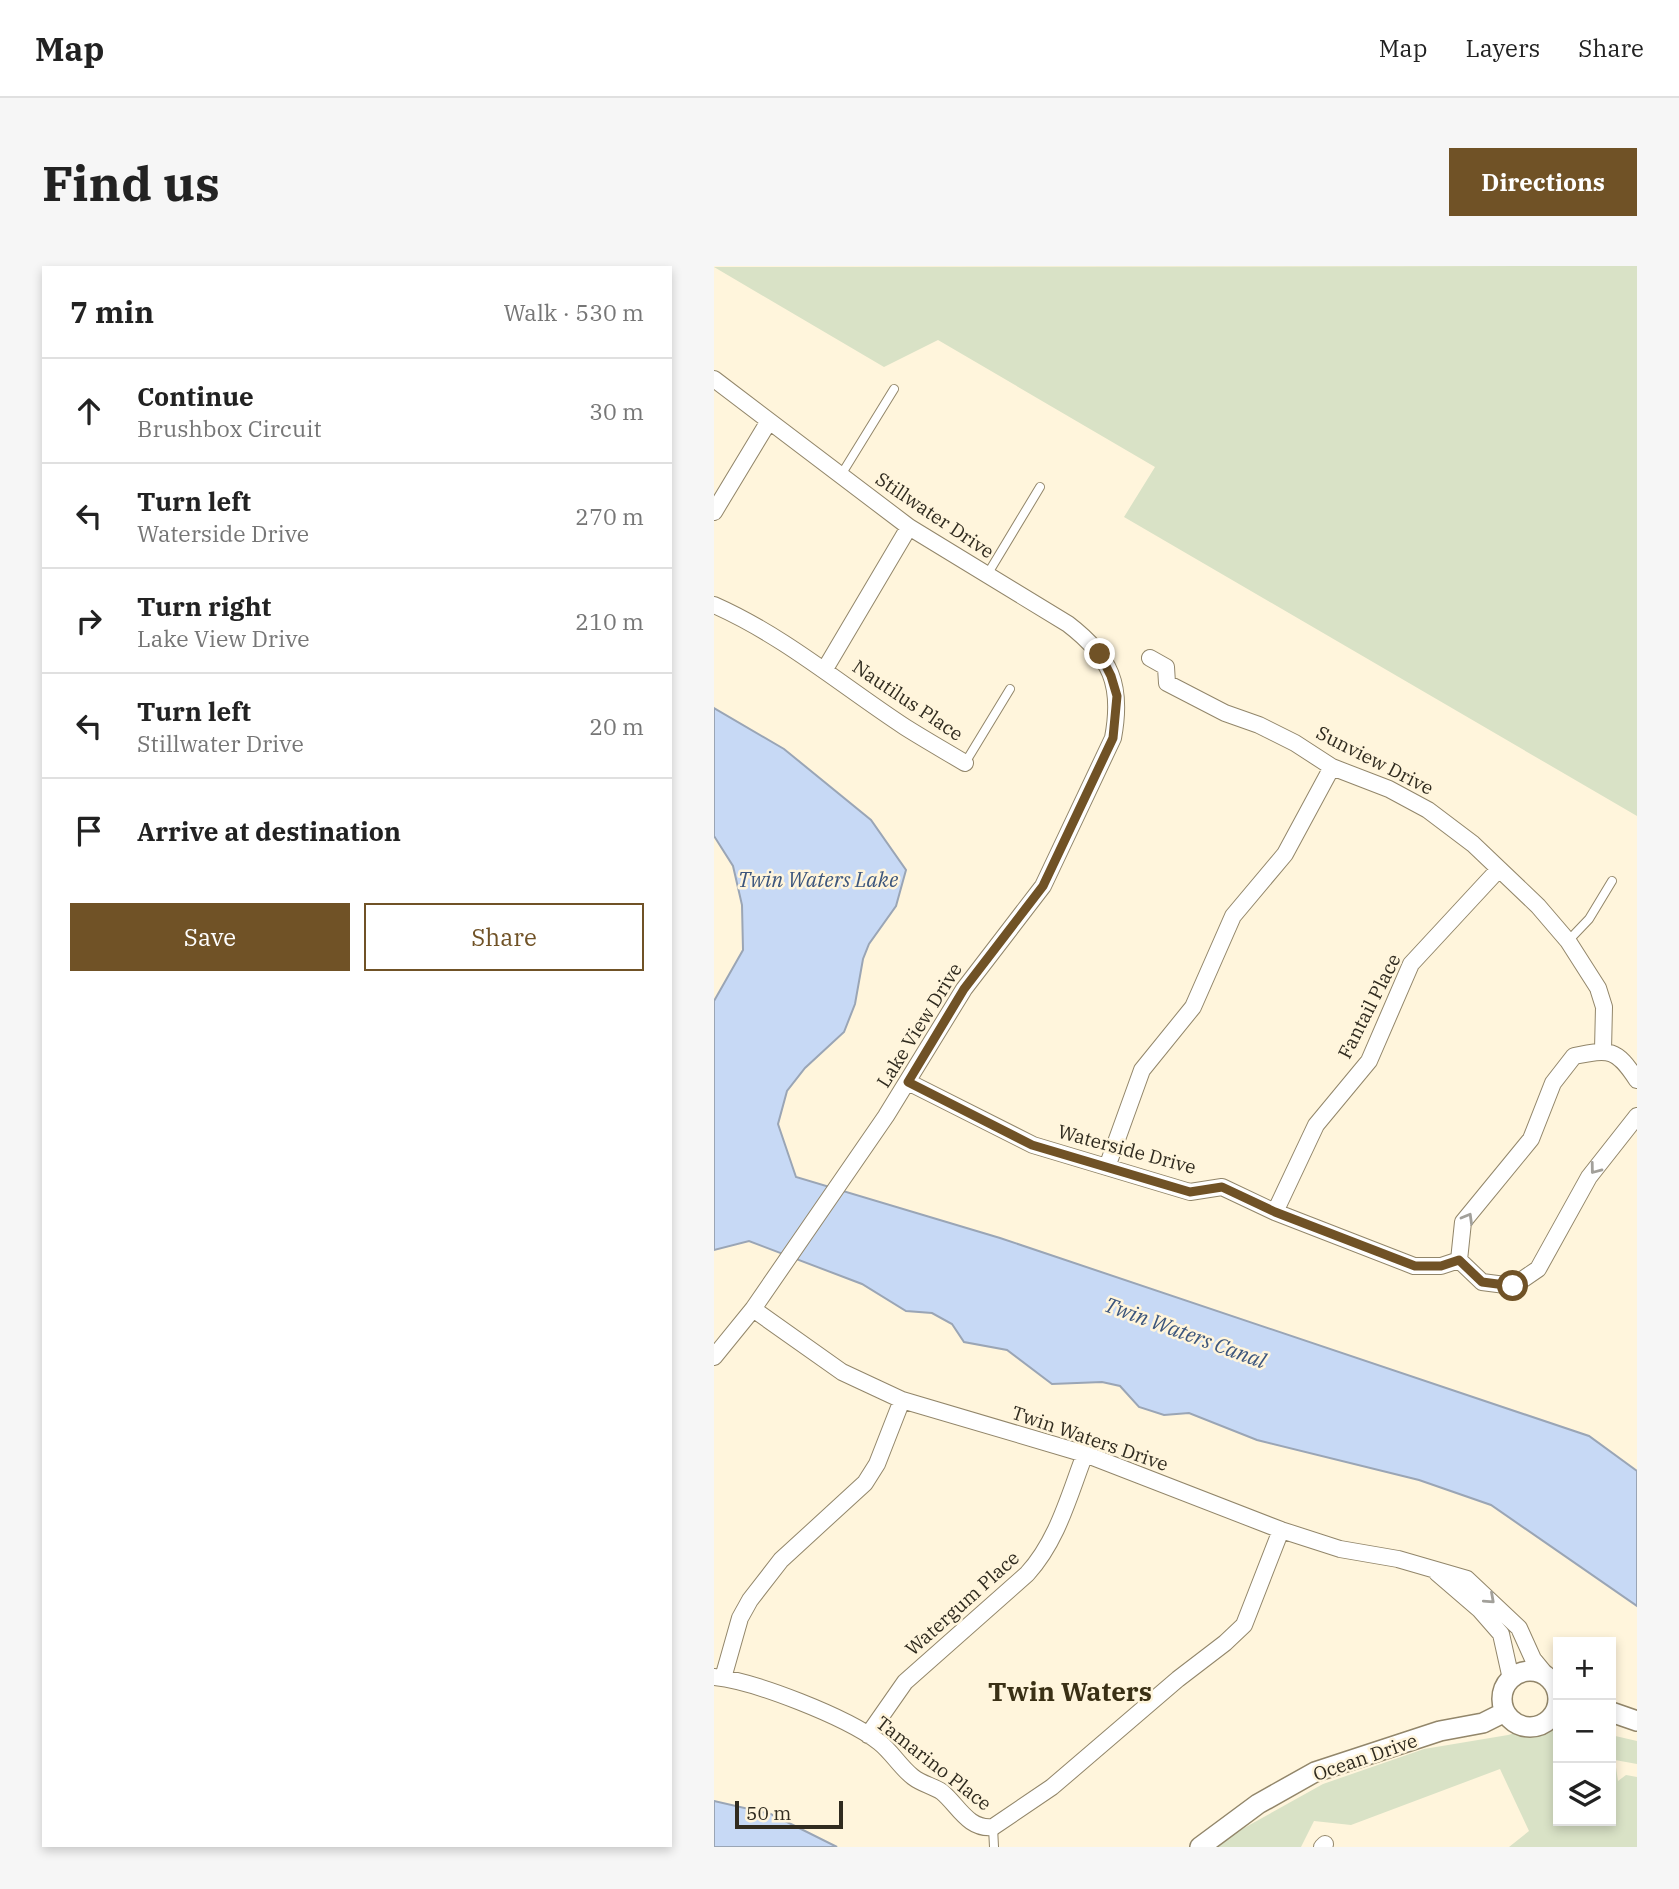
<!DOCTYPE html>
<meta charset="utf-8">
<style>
:root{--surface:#fff;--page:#f6f6f6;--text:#222;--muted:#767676;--line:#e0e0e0;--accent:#705226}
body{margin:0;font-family:"IBM Plex Serif",serif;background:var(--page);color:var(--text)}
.controls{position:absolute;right:21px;bottom:21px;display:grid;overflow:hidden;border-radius:0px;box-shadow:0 4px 10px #0003}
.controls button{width:63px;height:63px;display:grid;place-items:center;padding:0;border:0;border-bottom:2px solid var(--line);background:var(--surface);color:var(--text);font:35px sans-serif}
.scale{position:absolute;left:21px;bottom:18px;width:108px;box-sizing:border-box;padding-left:7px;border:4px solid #302b1f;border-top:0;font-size:19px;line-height:24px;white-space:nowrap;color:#302b1f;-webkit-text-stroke:5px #fff5dc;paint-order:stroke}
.stop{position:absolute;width:21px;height:21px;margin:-16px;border:5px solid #705226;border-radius:50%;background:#fff}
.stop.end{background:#705226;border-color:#fff;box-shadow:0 2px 7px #0008}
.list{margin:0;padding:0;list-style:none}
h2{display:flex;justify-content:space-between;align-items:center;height:91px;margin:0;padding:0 28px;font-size:30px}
h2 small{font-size:23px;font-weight:400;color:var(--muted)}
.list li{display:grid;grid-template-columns:46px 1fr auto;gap:21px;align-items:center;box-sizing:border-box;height:105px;padding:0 28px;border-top:2px solid var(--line)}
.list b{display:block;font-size:26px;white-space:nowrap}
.list p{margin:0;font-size:23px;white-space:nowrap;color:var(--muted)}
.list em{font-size:23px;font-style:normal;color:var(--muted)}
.actions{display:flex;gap:14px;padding:21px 28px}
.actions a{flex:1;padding:16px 0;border:2px solid var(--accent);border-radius:0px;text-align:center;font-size:24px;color:var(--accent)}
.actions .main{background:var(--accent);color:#fff}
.icon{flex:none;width:38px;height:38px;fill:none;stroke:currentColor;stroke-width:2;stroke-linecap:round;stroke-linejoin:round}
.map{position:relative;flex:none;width:923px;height:1581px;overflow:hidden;border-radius:0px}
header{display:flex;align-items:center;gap:42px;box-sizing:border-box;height:98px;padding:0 35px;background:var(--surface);border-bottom:2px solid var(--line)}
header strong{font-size:33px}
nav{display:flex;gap:38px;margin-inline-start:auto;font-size:24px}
.intro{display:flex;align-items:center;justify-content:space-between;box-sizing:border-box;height:168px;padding:0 42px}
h1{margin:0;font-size:49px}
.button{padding:18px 32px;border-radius:0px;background:var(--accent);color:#fff;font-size:24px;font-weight:700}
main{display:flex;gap:42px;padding:0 42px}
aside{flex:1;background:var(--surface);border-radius:0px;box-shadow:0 4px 10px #0003}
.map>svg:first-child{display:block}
.green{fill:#d9e2c6}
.water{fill:#c7d9f5;stroke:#9aa5b5;stroke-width:2}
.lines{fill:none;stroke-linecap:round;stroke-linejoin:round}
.service-casing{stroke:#92866a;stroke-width:10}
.minor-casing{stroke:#92866a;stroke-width:18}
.tertiary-casing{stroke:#92866a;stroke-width:22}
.service{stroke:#fff;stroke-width:8}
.minor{stroke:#fff;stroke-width:16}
.tertiary{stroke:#fff;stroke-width:19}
.oneway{stroke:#a2a09a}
.route{stroke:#705226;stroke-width:9}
.labels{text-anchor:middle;stroke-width:5;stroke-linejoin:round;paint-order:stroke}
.street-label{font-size:19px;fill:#302b1f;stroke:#fff5dc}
.water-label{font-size:21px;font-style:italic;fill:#3b557c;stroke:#fff5dc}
.district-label{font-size:26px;font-weight:bold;fill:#3a3015;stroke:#fff5dc}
</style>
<header>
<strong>Map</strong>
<nav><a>Map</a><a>Layers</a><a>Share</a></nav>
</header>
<div class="intro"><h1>Find us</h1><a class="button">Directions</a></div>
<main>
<aside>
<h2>7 min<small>Walk · 530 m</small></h2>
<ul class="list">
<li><svg class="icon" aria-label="ahead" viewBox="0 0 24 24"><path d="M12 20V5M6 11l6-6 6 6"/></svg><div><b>Continue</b><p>Brushbox Circuit</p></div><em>30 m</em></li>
<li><svg class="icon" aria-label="left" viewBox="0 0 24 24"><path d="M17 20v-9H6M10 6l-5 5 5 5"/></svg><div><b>Turn left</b><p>Waterside Drive</p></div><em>270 m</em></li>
<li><svg class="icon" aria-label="right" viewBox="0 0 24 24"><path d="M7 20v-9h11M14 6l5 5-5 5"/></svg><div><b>Turn right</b><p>Lake View Drive</p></div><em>210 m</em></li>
<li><svg class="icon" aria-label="left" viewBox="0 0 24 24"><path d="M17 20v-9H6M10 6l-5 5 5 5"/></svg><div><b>Turn left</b><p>Stillwater Drive</p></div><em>20 m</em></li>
<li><svg class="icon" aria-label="arrive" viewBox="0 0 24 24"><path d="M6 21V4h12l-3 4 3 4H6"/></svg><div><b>Arrive at destination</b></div></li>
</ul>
<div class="actions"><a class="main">Save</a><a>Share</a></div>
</aside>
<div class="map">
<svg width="923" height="1581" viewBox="0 0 923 1581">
<rect width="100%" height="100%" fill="#fff5dc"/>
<path class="green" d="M 923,0 L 923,550 L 410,251 L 441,201 L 224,74 L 170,101 L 0,1 Z
M 844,1454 L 844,1555 L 897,1555 L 897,1469 L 923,1475 L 923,1498 L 901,1494 L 904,1515 L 912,1509 L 923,1511 L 923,1581 L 795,1581 L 815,1565 L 786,1503 L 637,1559 L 600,1555 L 587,1581 L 502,1581 L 521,1567 L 609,1518 L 710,1483 L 794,1469 Z"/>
<path class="water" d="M 0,442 L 70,483 L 157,554 L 192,604 L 182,640 L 155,678 L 149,693 L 141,738 L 130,766 L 91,802 L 73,825 L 64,858 L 82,911 L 286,972 L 875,1170 L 923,1205 L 923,1340 L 777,1239 L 705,1214 L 543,1174 L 475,1147 L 450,1149 L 425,1141 L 406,1120 L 388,1116 L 338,1118 L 293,1084 L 250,1076 L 238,1058 L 218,1047 L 192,1045 L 148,1018 L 35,975 L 0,984 L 0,735 L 29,684 L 28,639 L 19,600 L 0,570 Z
M 0,1535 L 57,1548 L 123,1581 L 0,1581 Z"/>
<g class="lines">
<defs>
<path id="service" d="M 127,209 L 180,123
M 273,309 L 326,221
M 251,497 L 296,423
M 854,675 L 875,653 L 898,615
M 279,1561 L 280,1581"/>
<path id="minor" d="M 0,113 L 195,261 L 354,358 C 397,391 409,419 399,472 L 329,620 L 250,723 L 172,850 L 39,1043 L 0,1091
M 0,246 L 55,155
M 0,339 C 70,370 127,419 191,461 C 210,473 231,485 251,497
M 436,392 L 452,401 L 453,417 L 511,447 L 545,459 L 581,477 L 618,501 L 675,523 L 714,544 L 759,578 L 824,640 L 854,675 L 884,722 L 890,741 L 889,784
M 111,403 L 195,261
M 923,814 C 902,782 896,783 860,790 L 839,817 L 817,873 L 749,956 L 745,994 L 768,1016 L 799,1020 L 824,1003 L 875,911 L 923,850
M 194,816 L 319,879 L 476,926 L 508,921 L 561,946 L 700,1000 L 727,1000 L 745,994
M 393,901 L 428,804 L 479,741 L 519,650 L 571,588 L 618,501
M 561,946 L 602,859 L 655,795 L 697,698 L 785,603
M 39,1043 L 128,1106 L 188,1134 L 371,1188 L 567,1264 L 626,1283 L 684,1293 L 753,1313 L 805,1362 L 819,1393 L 833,1410
M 723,1307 L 766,1344 L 787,1368 L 797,1413
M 0,1411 C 41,1415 132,1451 165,1476 C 178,1486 186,1501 199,1511 C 208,1518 219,1520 228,1526 C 244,1539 254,1564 279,1561 L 338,1521 L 464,1413 L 511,1377 L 530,1359 L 567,1264
M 9,1412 L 26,1352 L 36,1334 L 67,1294 L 151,1217 L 163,1198 L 188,1134
M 154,1469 L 191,1416 L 313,1308 C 344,1274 355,1229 371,1188
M 608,1581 L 611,1578"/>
<path id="tertiary" d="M788 1433a28 28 0 1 1 56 0a28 28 0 1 1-56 0Z
M 897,1446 L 923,1455
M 486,1581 L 544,1538 L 601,1506 L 726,1465 L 769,1457 L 791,1446"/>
</defs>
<use href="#service" class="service-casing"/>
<use href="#minor" class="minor-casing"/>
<use href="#tertiary" class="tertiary-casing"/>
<use href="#service" class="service"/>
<use href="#minor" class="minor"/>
<use href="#tertiary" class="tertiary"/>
</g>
<defs><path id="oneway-chevron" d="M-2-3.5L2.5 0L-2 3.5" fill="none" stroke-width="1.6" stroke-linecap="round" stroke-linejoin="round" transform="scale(1.75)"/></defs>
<g class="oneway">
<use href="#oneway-chevron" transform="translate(881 903) rotate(127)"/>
<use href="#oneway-chevron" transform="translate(754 952) rotate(-60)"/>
<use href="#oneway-chevron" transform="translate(776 1333) rotate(42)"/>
</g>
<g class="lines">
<path class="route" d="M 386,388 L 397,410 L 403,430 L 399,472 L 329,620 L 250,723 L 194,816 L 318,879 L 476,926 L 508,921 L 561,946 L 701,1000 L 727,1000 L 745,994 L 768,1016 L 799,1020"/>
</g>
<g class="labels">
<g class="street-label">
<text transform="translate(221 249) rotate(34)" y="7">Stillwater Drive</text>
<text transform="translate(194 434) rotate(34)" y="7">Nautilus Place</text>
<text transform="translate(661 494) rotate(27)" y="7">Sunview Drive</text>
<text transform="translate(655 740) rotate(-63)" y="7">Fantail Place</text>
<text transform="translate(205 759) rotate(-58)" y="7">Lake View Drive</text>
<text transform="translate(413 883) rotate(15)" y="7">Waterside Drive</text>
<text transform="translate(376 1172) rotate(19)" y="7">Twin Waters Drive</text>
<text transform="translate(248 1337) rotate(-42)" y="7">Watergum Place</text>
<text transform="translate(651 1491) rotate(-19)" y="7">Ocean Drive</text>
<text transform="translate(220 1497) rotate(38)" y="7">Tamarino Place</text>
</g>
<g class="water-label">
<text x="104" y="621">Twin Waters Lake</text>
<text transform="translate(471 1067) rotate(20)" y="7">Twin Waters Canal</text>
</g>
<g class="district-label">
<text x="356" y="1435">Twin Waters</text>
</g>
</g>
</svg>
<div class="controls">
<button>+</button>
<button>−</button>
<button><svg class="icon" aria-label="layers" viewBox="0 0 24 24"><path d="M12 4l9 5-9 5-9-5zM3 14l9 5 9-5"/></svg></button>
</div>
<div class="scale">50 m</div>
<div class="stop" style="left:799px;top:1020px"></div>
<div class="stop end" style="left:386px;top:388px"></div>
</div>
</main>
